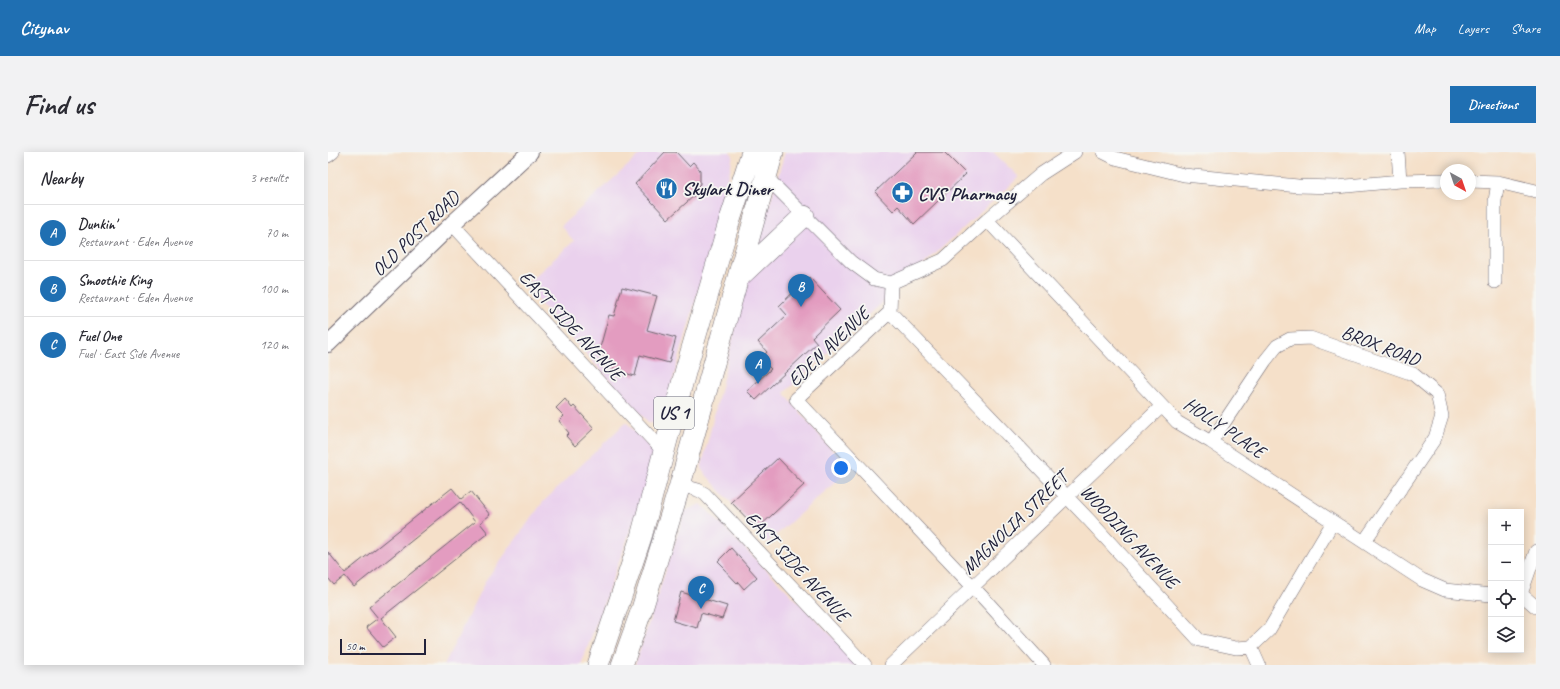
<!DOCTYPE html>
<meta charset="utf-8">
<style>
:root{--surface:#fff;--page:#f2f2f3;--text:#2b2b33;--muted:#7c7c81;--line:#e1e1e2;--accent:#1f6fb2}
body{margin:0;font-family:Caveat,sans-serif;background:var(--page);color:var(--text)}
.controls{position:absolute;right:12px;bottom:12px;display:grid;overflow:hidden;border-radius:0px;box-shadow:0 2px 10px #0003}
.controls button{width:36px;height:36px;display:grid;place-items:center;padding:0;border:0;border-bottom:1px solid var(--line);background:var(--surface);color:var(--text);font:20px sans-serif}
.compass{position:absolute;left:1112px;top:12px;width:36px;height:36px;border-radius:50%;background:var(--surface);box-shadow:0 2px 10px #0003;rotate:140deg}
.scale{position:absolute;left:12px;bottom:10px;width:86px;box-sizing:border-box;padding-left:4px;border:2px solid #22223b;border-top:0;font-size:11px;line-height:14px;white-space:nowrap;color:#22223b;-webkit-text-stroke:3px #f6f6f2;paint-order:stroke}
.you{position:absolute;left:513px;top:316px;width:14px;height:14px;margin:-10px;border:3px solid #fff;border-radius:50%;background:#1a73e8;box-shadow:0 0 0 6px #1a73e833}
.badge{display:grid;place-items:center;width:26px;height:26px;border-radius:50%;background:var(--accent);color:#fff;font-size:13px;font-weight:700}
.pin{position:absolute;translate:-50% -33px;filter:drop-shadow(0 1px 2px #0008)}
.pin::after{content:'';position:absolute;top:21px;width:14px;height:12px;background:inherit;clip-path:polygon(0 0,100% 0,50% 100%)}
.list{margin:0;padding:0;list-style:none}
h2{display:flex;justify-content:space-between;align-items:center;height:52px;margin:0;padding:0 16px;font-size:17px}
h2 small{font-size:13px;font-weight:400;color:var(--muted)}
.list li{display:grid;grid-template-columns:26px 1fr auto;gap:12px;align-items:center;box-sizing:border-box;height:56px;padding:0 16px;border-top:1px solid var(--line)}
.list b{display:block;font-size:15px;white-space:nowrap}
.list p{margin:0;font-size:13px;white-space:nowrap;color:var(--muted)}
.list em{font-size:13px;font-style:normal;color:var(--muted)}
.icon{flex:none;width:22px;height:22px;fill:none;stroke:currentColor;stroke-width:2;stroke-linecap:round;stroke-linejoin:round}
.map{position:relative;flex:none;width:1208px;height:513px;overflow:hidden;border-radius:0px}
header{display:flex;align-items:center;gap:24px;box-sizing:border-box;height:56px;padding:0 20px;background:var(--accent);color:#fff}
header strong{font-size:19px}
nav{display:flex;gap:22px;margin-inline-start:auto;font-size:14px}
.intro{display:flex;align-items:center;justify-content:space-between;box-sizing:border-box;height:96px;padding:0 24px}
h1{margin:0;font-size:28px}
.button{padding:10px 18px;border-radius:0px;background:var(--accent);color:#fff;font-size:14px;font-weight:700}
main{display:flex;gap:24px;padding:0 24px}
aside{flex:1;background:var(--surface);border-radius:0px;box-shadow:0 2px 10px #0003}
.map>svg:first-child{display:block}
.built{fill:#ead1ed}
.building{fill:#e39cc0}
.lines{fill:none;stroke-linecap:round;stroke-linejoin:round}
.minor-casing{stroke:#6c646d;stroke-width:14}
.tertiary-casing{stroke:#6c646d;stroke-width:18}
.trunk-casing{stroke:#6c646d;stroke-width:22}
.minor{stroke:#fff;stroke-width:13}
.tertiary{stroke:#fff;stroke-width:16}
.trunk{stroke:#fff;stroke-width:21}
.labels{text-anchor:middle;stroke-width:3.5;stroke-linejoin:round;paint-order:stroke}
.shield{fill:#f6f6f2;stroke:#626272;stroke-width:1}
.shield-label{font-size:18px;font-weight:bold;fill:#22223b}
.poi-label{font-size:19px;font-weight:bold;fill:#22223b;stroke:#f6f6f2;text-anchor:start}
.street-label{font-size:19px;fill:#22223b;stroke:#f6f6f2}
</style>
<header>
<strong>Citynav</strong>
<nav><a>Map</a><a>Layers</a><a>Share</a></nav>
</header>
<div class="intro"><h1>Find us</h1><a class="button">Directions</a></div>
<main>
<aside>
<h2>Nearby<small>3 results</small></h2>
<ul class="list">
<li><span class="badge">A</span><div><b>Dunkin'</b><p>Restaurant · Eden Avenue</p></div><em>70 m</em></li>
<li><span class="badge">B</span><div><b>Smoothie King</b><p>Restaurant · Eden Avenue</p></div><em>100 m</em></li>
<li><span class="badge">C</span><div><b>Fuel One</b><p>Fuel · East Side Avenue</p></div><em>120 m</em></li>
</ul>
</aside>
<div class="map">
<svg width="1208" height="513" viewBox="0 0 1208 513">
<rect width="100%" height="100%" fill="#f6f6f2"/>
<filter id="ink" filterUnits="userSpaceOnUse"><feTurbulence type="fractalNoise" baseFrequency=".025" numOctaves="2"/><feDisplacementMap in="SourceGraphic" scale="8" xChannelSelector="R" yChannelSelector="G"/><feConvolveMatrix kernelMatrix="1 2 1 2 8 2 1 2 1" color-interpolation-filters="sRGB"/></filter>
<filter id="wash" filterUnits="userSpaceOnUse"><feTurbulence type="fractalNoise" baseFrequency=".012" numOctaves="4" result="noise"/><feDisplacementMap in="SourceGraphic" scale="16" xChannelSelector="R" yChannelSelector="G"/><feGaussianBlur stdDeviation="0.9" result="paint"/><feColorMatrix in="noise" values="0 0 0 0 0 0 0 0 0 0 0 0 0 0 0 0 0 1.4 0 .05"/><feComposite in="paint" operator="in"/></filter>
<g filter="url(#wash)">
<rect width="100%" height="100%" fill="#f5e0c9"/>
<path class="built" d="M 315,0 L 402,0 L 405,3 L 394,56 L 333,270 L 321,271 L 196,134 L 246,89 L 233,74 Z
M 457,0 L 665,0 L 691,25 L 456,241 L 521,318 L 439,391 L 373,317 L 419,128 Z
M 298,270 L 330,303 L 253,513 L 116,513 L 157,430 L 215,350 Z
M 373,352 L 533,513 L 307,513 L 357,359 Z"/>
<g id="blocks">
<path class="building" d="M 337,0 L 348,0 L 361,14 L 365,10 L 372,18 L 372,32 L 364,40 L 367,43 L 340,67 L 307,32 Z
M 589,0 L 616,0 L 638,22 L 586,72 L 570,54 L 565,59 L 547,40 Z
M 481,125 L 512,158 L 484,185 L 489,191 L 428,248 L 419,239 L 443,217 L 433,207 L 439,200 L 430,190 L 459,163 L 451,154 Z
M 294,135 L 329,144 L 319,178 L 348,186 L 341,211 L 312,203 L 307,224 L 289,219 L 270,203 L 281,163 L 286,164 Z
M 237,247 L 244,256 L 246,254 L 266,276 L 247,294 L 238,284 L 241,281 L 231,269 L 236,264 L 228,256 Z
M 450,306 L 476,333 L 429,377 L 403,350 Z
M 124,336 L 133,347 L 143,339 L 162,363 L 152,371 L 160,381 L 53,466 L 68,485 L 55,495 L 38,475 L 50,466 L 41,455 L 147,370 L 132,350 L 26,435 L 17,424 L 6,433 L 0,426 L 0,400 L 17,421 Z
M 403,396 L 429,425 L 416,437 L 410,430 L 409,431 L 395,416 L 396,415 L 390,409 Z
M 353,440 L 399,454 L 394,467 L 373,461 L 369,476 L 345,469 Z"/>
</g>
</g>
<g filter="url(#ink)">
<use href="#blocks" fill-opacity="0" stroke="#6c646d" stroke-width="1"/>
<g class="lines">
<defs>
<path id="minor" d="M 775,0 L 787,6 L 856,23 L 970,34 L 1008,35 L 1072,29 L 1118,28
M 1070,0 L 1072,29
M 0,4 L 5,0
M 439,26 L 523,110 L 546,127 L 563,131
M 1142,29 L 1170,30 L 1208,39
M 659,68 L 849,270 L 883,290 L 1094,428 L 1117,438 L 1163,443
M 124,72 L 336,300
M 1167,130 L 1167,49 L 1170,30
M 562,160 L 762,369 L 871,488 L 908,496 L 923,495 L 941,478 L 1005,370
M 883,290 L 937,209 L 949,194 L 962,187 L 982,186 L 1085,222 L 1109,242 L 1114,264 L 1107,286 L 1036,390
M 352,333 L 370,338 L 377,342 L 537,513
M 1193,442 L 1208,399
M 1193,442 L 1208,455
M 923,495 L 931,513
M 563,513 L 834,254
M 716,513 L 661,452 L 468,247 L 562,160 L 563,131 L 615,108 L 659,68 L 713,22 L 747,0"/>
<path id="tertiary" d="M 0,192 L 124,72 L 202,0"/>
<path id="trunk" d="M 410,126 L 476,64
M 270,513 L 313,385 L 358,217 L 400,74 L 424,0
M 294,513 L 314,457 L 352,333 L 445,0"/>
</defs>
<use href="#minor" class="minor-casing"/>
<use href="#tertiary" class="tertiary-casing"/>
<use href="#trunk" class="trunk-casing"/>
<use href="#minor" class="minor"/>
<use href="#tertiary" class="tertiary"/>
<use href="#trunk" class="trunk"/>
</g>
</g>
<defs>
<symbol id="restaurant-disc" viewBox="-11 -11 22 22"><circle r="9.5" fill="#1f6fb2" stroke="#f6f6f2"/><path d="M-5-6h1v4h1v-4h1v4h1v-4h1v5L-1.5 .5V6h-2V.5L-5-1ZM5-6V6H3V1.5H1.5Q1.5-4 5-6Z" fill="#fff"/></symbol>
<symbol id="pharmacy-disc" viewBox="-11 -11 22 22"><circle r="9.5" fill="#1f6fb2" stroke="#f6f6f2"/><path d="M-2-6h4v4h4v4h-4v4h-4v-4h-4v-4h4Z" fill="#fff"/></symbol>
</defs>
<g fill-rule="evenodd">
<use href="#restaurant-disc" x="326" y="24" width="25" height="25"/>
<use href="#pharmacy-disc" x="562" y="28" width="25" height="25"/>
</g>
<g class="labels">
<rect class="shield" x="326" y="245" width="40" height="32" rx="3"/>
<g class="shield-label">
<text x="346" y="267">US 1</text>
</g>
<g class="poi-label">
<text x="354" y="43">Skylark Diner</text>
<text x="590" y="48">CVS Pharmacy</text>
</g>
<g class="street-label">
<text transform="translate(87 81) rotate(-44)" y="7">OLD POST ROAD</text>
<text transform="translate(244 173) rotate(47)" y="7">EAST SIDE AVENUE</text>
<text transform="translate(1053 193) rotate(21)" y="7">BROX ROAD</text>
<text transform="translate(500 194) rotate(-44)" y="7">EDEN AVENUE</text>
<text transform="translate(897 275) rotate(34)" y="7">HOLLY PLACE</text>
<text transform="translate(686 370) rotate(-44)" y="7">MAGNOLIA STREET</text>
<text transform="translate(802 384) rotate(47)" y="7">WOODING AVENUE</text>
<text transform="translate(470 414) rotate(47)" y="7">EAST SIDE AVENUE</text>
</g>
</g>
</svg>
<div class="controls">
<button>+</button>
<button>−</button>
<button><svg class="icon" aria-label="locate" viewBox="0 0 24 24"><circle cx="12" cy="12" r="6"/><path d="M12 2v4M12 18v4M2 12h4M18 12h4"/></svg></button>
<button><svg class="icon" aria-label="layers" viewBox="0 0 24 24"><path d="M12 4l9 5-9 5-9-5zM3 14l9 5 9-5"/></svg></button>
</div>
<svg class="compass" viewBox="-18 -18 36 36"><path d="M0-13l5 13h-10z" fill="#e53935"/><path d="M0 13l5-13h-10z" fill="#7c7c81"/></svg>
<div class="scale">50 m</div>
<div class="you"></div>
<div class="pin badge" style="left:430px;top:232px">A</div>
<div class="pin badge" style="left:473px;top:155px">B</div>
<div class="pin badge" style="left:373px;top:457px">C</div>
</div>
</main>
